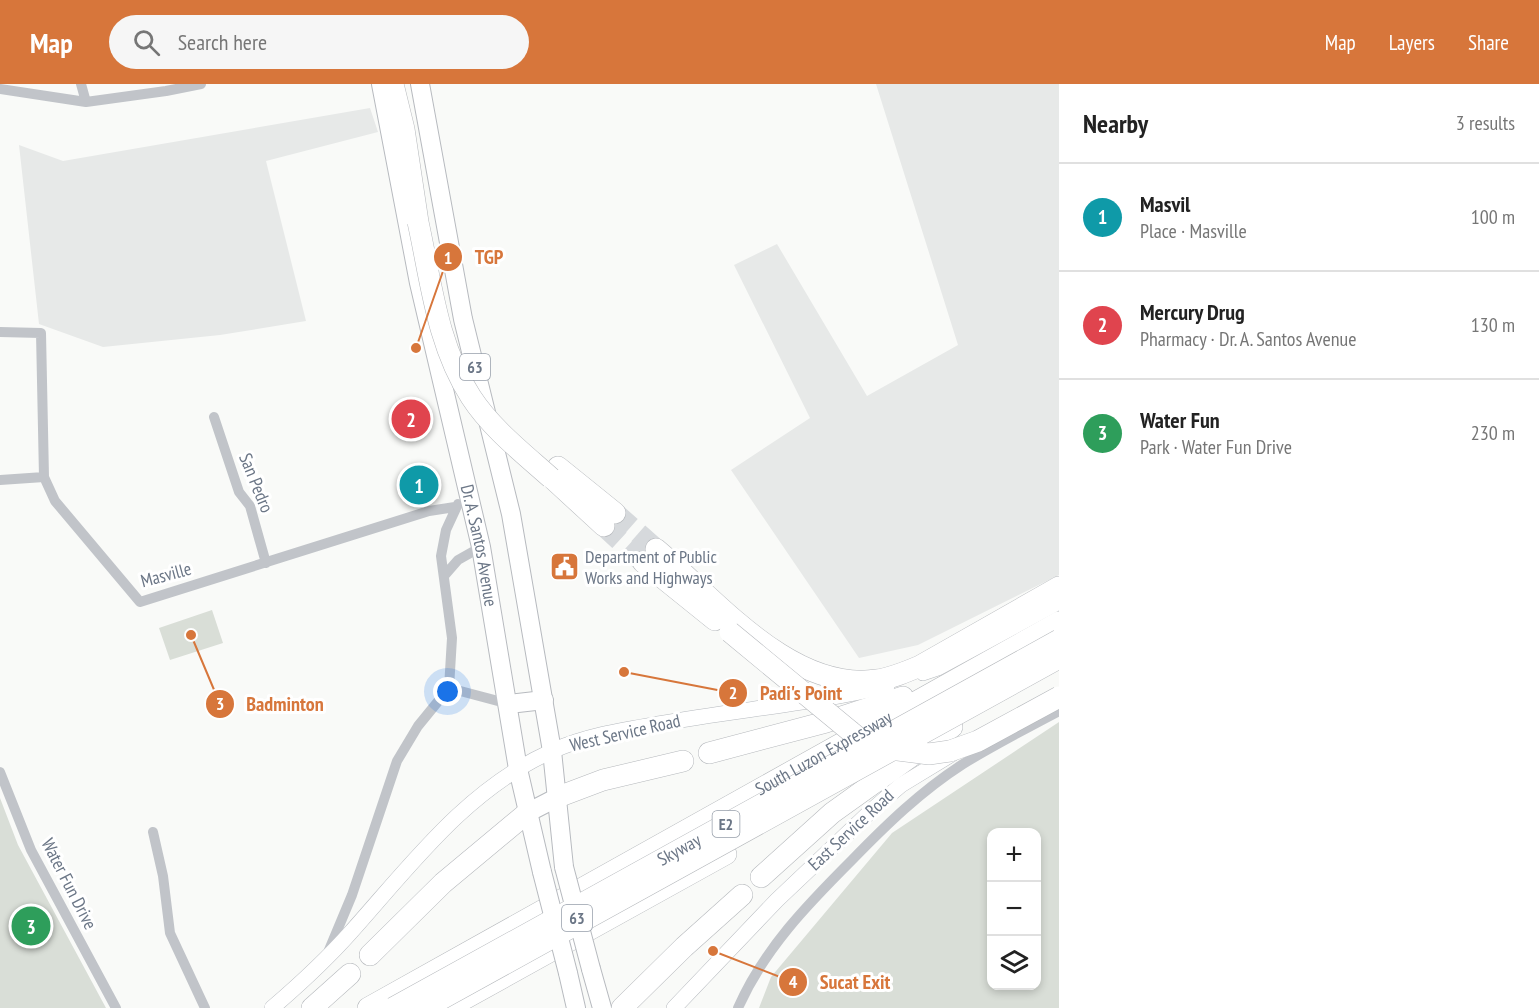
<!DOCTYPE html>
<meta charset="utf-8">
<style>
:root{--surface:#fff;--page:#f6f6f6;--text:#222;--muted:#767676;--line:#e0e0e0;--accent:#d7763b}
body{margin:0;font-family:"PT Sans Narrow",sans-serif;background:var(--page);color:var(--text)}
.controls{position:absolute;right:18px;bottom:18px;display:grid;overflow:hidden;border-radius:12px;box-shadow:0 3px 9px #0003}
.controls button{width:54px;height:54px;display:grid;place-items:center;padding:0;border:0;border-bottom:2px solid var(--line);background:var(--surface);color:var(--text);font:30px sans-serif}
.you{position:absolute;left:448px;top:608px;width:21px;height:21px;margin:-15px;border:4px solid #fff;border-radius:50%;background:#1a73e8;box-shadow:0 0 0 9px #1a73e833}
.badge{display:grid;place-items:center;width:39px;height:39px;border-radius:50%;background:var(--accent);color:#fff;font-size:20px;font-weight:700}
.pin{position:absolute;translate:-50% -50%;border:3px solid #fff;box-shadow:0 2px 6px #0006}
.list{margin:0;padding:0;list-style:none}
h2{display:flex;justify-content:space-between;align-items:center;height:78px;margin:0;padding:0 24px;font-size:26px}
h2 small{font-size:20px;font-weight:400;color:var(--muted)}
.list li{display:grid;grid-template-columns:39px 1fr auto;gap:18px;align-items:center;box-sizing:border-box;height:108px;padding:0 24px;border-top:2px solid var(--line)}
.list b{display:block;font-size:22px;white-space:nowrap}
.list p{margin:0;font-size:20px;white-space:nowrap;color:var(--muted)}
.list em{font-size:20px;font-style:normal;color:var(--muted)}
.icon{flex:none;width:33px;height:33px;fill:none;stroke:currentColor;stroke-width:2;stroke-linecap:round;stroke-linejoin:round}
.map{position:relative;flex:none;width:1059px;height:924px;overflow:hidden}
header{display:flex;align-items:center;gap:36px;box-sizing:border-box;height:84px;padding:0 30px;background:var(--accent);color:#fff}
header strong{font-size:28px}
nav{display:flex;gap:33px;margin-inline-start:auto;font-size:21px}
.search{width:420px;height:54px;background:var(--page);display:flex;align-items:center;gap:15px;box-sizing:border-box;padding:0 21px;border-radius:33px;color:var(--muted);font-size:22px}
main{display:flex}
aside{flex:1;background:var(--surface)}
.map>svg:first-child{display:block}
.built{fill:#e7e9e8}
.green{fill:#d9ded7;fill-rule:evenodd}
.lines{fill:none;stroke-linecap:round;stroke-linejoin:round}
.highway-tunnel{stroke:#d6d9dc;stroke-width:21;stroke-dasharray:21 10;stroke-linecap:butt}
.secondary-casing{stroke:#b6babf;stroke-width:16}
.primary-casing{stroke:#b7babf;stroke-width:20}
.highway-casing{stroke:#b5b8bc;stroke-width:22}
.street{stroke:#c1c4c9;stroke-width:10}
.secondary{stroke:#fff;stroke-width:15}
.primary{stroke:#fff;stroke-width:18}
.highway{stroke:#fff;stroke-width:21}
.primary-bridge-casing{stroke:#b7babf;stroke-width:20;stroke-linecap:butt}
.highway-bridge-casing{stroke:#b5b8bc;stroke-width:22;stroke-linecap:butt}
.primary-bridge{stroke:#fff;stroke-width:18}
.highway-bridge{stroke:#fff;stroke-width:21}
.labels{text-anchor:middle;stroke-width:6;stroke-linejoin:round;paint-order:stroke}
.shield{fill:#fff;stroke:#979faa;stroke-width:1.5}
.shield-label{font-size:16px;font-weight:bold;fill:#6b7686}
.street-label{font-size:18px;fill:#6b7686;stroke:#fff}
.poi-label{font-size:18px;fill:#6b7686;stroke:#fff;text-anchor:start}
.leader{fill:none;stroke:#d7763b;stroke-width:2}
.callout-dot{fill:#d7763b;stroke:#fff;stroke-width:2}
.mark-label{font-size:18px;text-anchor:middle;font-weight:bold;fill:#fff}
.callout-label{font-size:20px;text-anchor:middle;font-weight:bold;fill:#d7763b;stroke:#fff;stroke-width:6;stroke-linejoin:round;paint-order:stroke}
</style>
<header>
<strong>Map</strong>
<div class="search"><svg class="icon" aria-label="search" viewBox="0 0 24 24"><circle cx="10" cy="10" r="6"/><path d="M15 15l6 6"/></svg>Search here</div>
<nav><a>Map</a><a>Layers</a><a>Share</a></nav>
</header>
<main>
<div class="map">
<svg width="1059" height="924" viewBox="0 0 1059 924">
<rect width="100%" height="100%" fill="#f9faf8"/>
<path class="built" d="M 876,0 L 1059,0 L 1059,491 L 918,561 L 859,574 L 731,386 L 810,334 L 734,181 L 777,160 L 867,312 L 958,261 Z
M 370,24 L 378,48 L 266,77 L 306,237 L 220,251 L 103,263 L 39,240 L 19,61 L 63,77 Z"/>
<path class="green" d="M 212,526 L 223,559 L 170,576 L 159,544 Z
M 1059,638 L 1059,924 L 759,924 L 771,893 L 892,749 ZM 992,748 L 1036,748 L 1036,902 L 992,902 Z
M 0,714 L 18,761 L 106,924 L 0,924 Z"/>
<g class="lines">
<path class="highway-tunnel" d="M 615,429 L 656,465
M 604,442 L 643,478"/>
<defs>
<path id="secondary" d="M 923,589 L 938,584 L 1059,518
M 272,924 C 300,900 327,875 351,848 C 411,781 467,705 552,667 C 585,652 622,646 658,640 C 733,626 812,620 887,602
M 674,924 L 777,816 L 872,726 L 901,701 L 952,670"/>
<g id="primary">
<path id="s1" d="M 381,0 L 419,199 L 481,463 L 518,685 L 542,788"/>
<path d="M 420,0 L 463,235 L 511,430 L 552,667 L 564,783"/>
<path d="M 509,620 L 544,616"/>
<path d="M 527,729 L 558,713"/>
<path d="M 591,885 L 602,924"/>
<path d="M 568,889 L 576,924"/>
</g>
<g id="highway">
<path d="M 393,0 L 404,45 L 418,138"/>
<path d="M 558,383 L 615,429"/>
<path d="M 554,396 L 604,442"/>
<path d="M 656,465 C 715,514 791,609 877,596 C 892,594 906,588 920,582 L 1059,503"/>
<path d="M 643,478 L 715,536"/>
<path d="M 709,669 L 826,638 L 903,613"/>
<path d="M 558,713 L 603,696 L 683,677"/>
<path d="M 761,793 L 832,729 L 952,643"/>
<path d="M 370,871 L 443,799 L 527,729"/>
<path d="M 312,924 L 350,890"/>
<path id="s2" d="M 368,924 L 1059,538"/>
<path d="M 448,924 L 726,770"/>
<path d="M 622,924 L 684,863 L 742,811"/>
</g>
</defs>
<use href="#secondary" class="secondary-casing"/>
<use href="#primary" class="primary-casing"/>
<use href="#highway" class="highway-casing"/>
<path class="street" d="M 81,0 L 86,18
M 0,5 L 86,18 L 166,7 L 201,0
M 0,248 L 41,249 L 44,393 L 55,417 L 140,518 L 429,427 L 455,423
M 214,333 L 239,408 L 250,422 L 266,479
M 0,396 L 44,393
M 444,492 L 458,476 L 481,463
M 449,604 L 509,620
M 0,688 L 31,766 L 116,924
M 153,748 L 163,792 L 170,849 L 205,924
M 329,866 L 352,811 L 397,677 L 418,642 L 449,604 L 452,554 L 441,472 L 446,446 L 458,420
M 738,924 C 764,865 807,821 852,776 C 886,741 921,707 963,680 C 994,661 1027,644 1059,627"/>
<use href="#secondary" class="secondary"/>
<use href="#primary" class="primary"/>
<use href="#highway" class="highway"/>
<defs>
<path id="primary-bridge" d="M 564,783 L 591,885
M 542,788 L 568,889"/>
<g id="highway-bridge">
<path d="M 418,138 C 431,197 437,261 471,313 C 491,344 523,369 551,394"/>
<path d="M 730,548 L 861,656 L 898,666 L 929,670 L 950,667 L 978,657 L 1059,613"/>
<path id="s3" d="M 393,924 L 1059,556"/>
<path d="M 425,924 L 1059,574"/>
</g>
</defs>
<use href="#primary-bridge" class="primary-bridge-casing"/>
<use href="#highway-bridge" class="highway-bridge-casing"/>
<use href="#primary-bridge" class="primary-bridge"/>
<use href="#highway-bridge" class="highway-bridge"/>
</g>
<defs>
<symbol id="civic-square" viewBox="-11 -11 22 22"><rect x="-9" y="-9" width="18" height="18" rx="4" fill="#d7763b" stroke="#fff"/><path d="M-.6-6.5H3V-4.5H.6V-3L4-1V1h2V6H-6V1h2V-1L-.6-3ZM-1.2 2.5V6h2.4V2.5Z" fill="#fff"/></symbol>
</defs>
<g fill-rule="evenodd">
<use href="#civic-square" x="548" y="466" width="33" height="33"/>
</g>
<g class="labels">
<g class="shield">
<rect x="460" y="270" width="30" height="26" rx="4.5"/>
<rect x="712.5" y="727" width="27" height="26" rx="4.5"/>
<rect x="562" y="821" width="30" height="26" rx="4.5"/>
</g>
<g class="shield-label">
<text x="475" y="289">63</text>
<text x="726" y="746">E2</text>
<text x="577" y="840">63</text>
</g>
<g class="street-label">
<text transform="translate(256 399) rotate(68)" y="6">San Pedro</text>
<text dy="6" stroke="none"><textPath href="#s1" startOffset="472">Dr. A. Santos Avenue</textPath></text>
<text transform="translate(166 491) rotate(-15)" y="6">Masville</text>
<text transform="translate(625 649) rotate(-13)" y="6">West Service Road</text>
<text dy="6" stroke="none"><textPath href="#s2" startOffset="522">South Luzon Expressway</textPath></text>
<text transform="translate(851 746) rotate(-43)" y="6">East Service Road</text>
<text dy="6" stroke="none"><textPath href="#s3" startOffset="327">Skyway</textPath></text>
<text transform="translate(69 800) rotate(63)" y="6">Water Fun Drive</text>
</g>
<g class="poi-label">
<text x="585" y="479">Department of Public<tspan x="585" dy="21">Works and Highways</tspan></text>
</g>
</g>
<path class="leader" d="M416 264L448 173M624 588L733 609M191 551L220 620M713 867L793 898"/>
<g class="callout-dot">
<circle cx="416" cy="264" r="6"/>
<circle cx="624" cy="588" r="6"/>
<circle cx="191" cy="551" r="6"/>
<circle cx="713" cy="867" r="6"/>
<circle cx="448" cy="173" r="15"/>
<circle cx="733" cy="609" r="15"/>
<circle cx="220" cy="620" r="15"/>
<circle cx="793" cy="898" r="15"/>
</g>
<g class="mark-label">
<text x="448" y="180">1</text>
<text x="733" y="615">2</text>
<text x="220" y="626">3</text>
<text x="793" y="904">4</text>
</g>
<g class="callout-label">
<text x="489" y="180">TGP</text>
<text x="801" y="616">Padi's Point</text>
<text x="285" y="627">Badminton</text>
<text x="855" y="905">Sucat Exit</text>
</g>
</svg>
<div class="controls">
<button>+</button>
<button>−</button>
<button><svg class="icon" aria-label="layers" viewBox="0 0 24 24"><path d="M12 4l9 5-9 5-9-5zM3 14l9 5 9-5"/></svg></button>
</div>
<div class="you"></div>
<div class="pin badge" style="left:419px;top:401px;background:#0f9aa8">1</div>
<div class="pin badge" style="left:411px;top:335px;background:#e0444e">2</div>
<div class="pin badge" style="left:31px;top:842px;background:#2e9e5b">3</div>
</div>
<aside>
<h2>Nearby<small>3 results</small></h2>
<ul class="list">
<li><span class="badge" style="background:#0f9aa8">1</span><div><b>Masvil</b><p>Place · Masville</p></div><em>100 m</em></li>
<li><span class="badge" style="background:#e0444e">2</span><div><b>Mercury Drug</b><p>Pharmacy · Dr. A. Santos Avenue</p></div><em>130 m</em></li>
<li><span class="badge" style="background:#2e9e5b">3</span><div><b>Water Fun</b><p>Park · Water Fun Drive</p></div><em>230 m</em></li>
</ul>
</aside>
</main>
